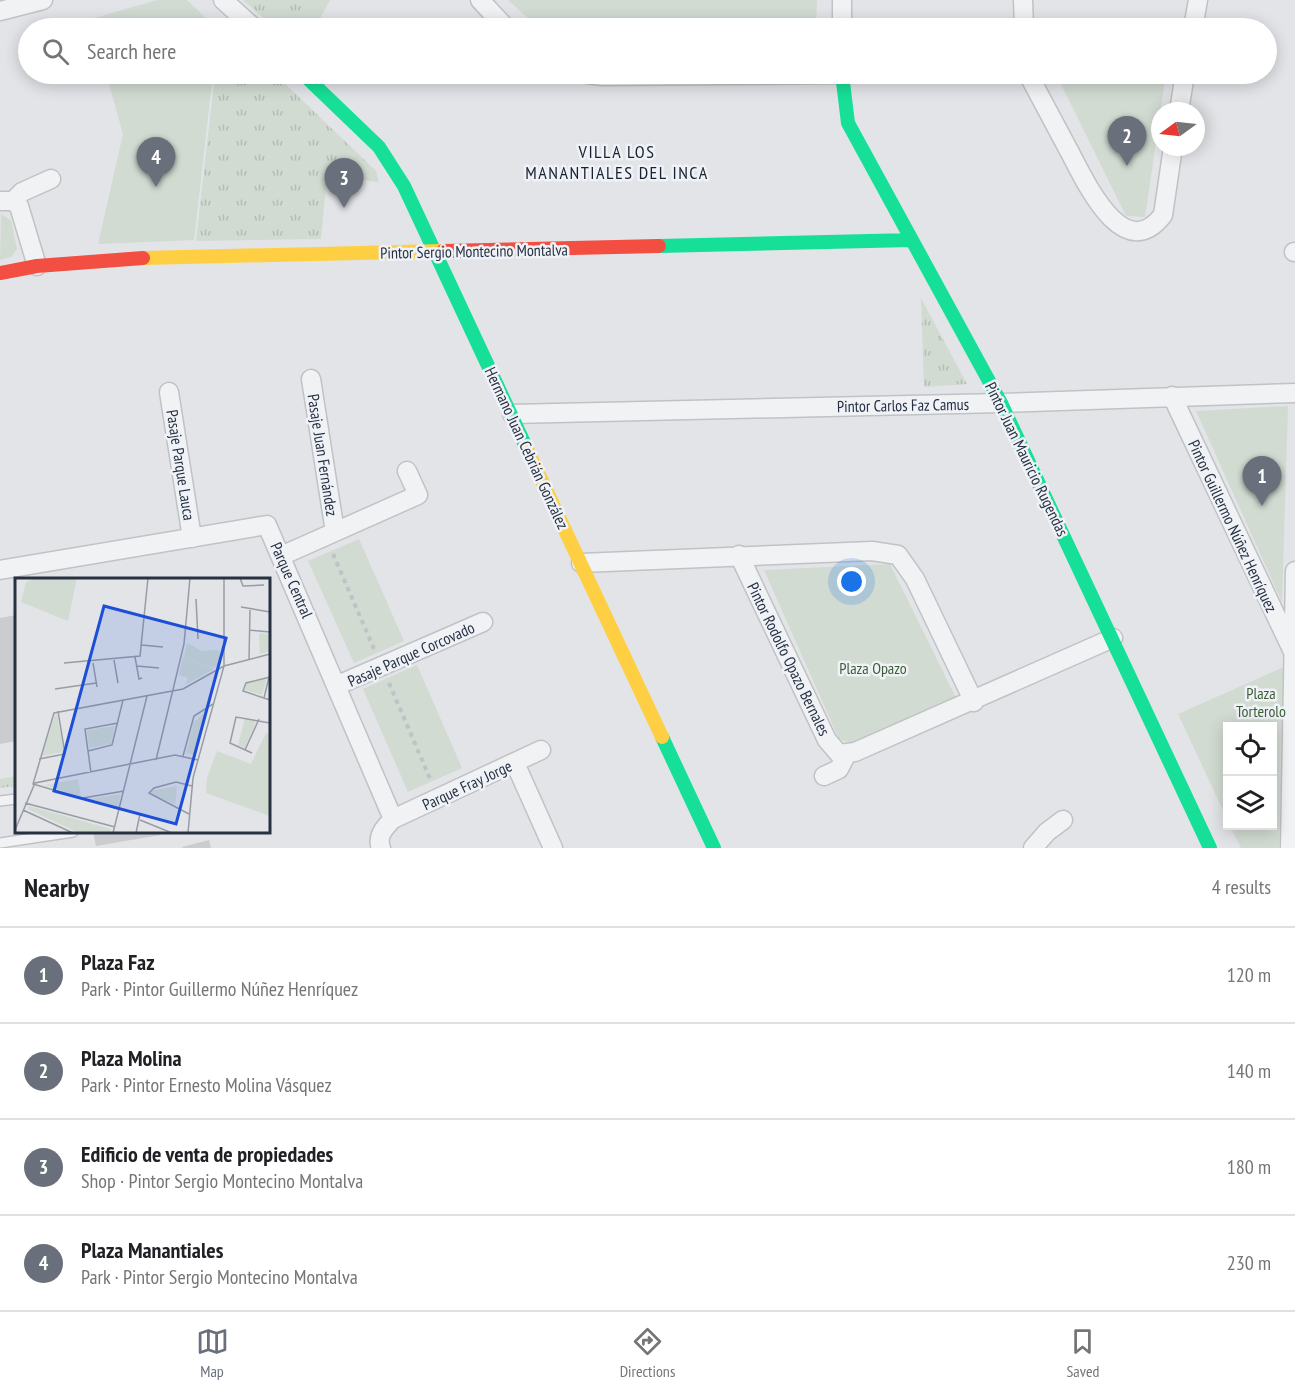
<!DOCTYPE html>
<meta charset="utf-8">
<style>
:root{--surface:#fff;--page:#f2f2f2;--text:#202124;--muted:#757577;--line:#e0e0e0;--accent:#69707b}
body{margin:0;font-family:"PT Sans Narrow",sans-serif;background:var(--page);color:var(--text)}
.controls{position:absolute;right:18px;bottom:18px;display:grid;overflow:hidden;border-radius:0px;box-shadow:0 3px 15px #0003}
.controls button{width:54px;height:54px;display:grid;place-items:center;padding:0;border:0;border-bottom:2px solid var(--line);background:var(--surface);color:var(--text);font:30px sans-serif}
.compass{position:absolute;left:1151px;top:102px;width:54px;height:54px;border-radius:50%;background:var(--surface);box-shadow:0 3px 15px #0003;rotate:255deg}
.you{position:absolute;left:852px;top:582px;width:21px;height:21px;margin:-15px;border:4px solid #fff;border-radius:50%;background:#1a73e8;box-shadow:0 0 0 9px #1a73e833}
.badge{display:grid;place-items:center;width:39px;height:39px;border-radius:50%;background:var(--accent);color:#fff;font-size:20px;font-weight:700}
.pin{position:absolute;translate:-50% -50px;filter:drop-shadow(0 2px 3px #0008)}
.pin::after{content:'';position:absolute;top:32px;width:21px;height:18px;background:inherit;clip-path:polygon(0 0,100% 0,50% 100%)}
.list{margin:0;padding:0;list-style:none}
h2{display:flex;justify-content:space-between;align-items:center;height:78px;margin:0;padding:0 24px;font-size:26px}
h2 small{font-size:20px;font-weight:400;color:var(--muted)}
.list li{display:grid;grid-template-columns:39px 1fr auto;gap:18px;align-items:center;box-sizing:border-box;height:96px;padding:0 24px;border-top:2px solid var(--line)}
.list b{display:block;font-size:22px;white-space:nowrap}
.list p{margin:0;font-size:20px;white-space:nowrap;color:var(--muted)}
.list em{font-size:20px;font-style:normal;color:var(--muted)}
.icon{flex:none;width:33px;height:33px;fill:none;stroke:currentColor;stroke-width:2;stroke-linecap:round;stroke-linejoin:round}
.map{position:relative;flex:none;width:1295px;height:848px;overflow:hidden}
.search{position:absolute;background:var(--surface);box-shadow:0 3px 15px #0003;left:18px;right:18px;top:18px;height:66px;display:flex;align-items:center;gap:15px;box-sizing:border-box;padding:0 21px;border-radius:33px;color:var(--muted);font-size:22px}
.sheet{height:462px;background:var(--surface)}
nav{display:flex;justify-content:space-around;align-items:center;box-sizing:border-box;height:84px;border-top:2px solid var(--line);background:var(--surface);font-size:16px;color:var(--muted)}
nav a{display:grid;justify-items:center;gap:3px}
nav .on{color:var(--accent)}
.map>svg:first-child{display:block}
.grass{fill:url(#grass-tufts)}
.green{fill:#d2dbd2}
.building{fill:#cacccf}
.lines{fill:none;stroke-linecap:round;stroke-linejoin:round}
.lane-casing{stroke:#c0c2c5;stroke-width:12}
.street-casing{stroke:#c0c2c5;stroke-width:21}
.path{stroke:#c0c2c7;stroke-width:4;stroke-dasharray:4.5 4.5;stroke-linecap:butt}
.lane{stroke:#f1f2f3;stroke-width:9}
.street{stroke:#f1f2f3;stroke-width:18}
.fast{stroke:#16e098;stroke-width:14}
.slow{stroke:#ffcf43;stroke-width:14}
.jam{stroke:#f24e42;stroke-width:14}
.labels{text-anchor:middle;stroke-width:5;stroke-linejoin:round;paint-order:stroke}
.street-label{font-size:16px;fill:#283141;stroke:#eff2f7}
.park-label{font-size:16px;fill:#3d5d35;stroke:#eff2f7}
.neighbourhood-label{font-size:18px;letter-spacing:1.5px;fill:#1a2232;stroke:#eff2f7}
.inset-road{fill:none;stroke:#989ca5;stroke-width:1.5}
.view{fill:#1d4ed8;fill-opacity:0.15;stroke:#1d4ed8;stroke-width:3}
.inset-edge{fill:none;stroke:#283141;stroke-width:3}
</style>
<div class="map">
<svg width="1295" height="848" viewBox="0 0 1295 848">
<defs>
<pattern id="grass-tufts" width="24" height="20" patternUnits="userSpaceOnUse" patternTransform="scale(1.5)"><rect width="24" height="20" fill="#d2dbd2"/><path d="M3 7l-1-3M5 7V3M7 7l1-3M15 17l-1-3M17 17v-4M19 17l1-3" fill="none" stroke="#b4bcb6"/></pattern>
</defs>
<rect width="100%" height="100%" fill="#e2e4e7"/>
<path class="grass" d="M 243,0 L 330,0 L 315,28 L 275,28 Z
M 215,74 L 275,74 L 376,171 L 379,182 L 327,176 L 321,239 L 196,241 Z
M 921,298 L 967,384 L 924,387 Z
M 16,776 L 16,786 L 0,788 L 0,779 Z"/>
<path class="green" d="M 157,0 L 187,0 L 216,28 L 93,28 L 91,19 Z
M 508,0 L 817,0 L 816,28 L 539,28 Z
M 106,74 L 213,74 L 194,240 L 98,244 L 123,134 Z
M 1056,74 L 1166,74 L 1145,217 L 1126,216 Z
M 1,214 L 11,220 L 17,249 L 11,257 L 0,260 Z
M 1288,406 L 1282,602 L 1196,411 Z
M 359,539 L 404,641 L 354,663 L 308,561 Z
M 890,564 L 956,698 L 853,744 L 839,739 L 764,570 Z
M 417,665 L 462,768 L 408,792 L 363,689 Z
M 1286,666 L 1279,848 L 1241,848 L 1230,826 L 1272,826 L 1272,726 L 1228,726 L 1227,819 L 1178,714 Z"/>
<path class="building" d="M 16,615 L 16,741 L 0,744 L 0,618 Z
M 93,832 L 159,832 L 160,835 L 96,846 Z
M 209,840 L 211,848 L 183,848 L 182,847 Z"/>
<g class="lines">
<defs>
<path id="lane" d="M 0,801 L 16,799
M 0,843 L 73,832"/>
<path id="street" d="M 223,0 L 254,28
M 480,0 L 506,28
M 1023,0 L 1024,28
M 0,11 L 43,0
M 842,28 L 842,0
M 1193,28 L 1198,0
M 587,74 L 602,76 L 842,74
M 1028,74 C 1041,98 1054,123 1067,147 C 1083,176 1122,268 1163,215 L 1173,147
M 1179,111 L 1185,74
M 0,201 L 13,201 L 19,206 L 37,266
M 13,201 L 22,192 L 51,179
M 1294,252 L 1295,252
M 311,379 L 335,532
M 169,392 L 192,538
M 1172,396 L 1295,656
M 512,414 L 1001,403 L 1295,393
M 739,555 L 827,740 L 839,754 L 855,752 L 1113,638
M 281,556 L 418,495 L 407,471
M 581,563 L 872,551 L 898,555 L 915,579 L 974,702
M 0,570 L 267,525 L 393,819
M 338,685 L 483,622
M 515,763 L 553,848
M 824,776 L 839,769 L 846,755
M 381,848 C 376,836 385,827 393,819 L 541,750
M 1033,848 L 1047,832 L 1063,820
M 1290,848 L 1295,571"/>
</defs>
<use href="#lane" class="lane-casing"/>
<use href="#street" class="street-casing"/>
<path class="path" d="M 333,554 L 374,649
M 389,683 L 431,781"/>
<use href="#lane" class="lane"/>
<use href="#street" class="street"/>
<path class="fast" d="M 303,74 L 379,147 L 404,186 L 526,447
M 842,74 L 848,123 L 1001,403 L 1210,848
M 659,246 L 912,240
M 662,737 L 714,848"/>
<path class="slow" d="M 143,258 L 443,251
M 526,447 L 662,737"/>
<path class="jam" d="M 443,251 L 659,246
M 0,273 L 37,266 L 143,258"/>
</g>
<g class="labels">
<g class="street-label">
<text transform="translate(474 251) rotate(-1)" y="6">Pintor Sergio Montecino Montalva</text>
<text transform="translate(903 405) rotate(-1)" y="6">Pintor Carlos Faz Camus</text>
<text transform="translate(527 448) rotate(65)" y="6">Hermano Juan Cebrián González</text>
<text transform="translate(323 455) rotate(81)" y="6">Pasaje Juan Fernández</text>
<text transform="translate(1027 459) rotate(64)" y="6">Pintor Juan Mauricio Rugendas</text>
<text transform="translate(181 465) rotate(81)" y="6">Pasaje Parque Lauca</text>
<text transform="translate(1233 526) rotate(65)" y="6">Pintor Guillermo Núñez Henríquez</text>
<text transform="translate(292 580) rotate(66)" y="6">Parque Central</text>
<text transform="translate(411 654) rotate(-24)" y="6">Pasaje Parque Corcovado</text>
<text transform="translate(789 659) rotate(64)" y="6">Pintor Rodolfo Opazo Bernales</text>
<text transform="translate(467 785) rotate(-25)" y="6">Parque Fray Jorge</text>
</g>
<g class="park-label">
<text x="873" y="674">Plaza Opazo</text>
<text x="1261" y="699">Plaza<tspan x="1261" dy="18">Torterolo</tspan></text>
</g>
<g class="neighbourhood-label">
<text x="617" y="158">VILLA LOS<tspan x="617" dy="21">MANANTIALES DEL INCA</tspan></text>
</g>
</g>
<g transform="translate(15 578)">
<rect width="255" height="255" fill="#e2e4e7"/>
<path d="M 23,0 L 62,0 L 53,43 L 6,24 L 11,4 ZM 168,79 L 199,91 L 170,107 L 173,100 L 164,97 ZM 251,155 L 255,156 L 255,238 L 191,215 L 192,200 L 202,173 L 236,186 Z" fill="#d2dbd2"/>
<path d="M 244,55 L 255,56 L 255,73 L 245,76 ZM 172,65 L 187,73 L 204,72 L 205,86 L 198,90 L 169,79 ZM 252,100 L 247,117 L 230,112 L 232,105 ZM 192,132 L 180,177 L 171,175 L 179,144 ZM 42,135 L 49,174 L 27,178 L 40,137 ZM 230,140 L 241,143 L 230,170 L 223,167 ZM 100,148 L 96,166 L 74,170 L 72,152 ZM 63,201 L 66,219 L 30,207 ZM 162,208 L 160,226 L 136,216 L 136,213 ZM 106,216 L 103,229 L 75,221 ZM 14,228 L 96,251 L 95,255 L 64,255 L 13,231 Z" fill="#d2dbd2"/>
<path class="inset-road" d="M 225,0 L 228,8 L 249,7M 181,21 L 183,61M 226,29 L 255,34M 234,52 L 255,54M 126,67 L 148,69M 120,79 L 124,101 L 127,100M 234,81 L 235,32M 99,82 L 103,105M 49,85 L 125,78 L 133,0M 78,85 L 82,109M 122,88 L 144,90M 255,99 L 231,105 L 228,113 L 255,122M 40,111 L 81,105M 249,120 L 254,99M 230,172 L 244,141M 73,173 L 97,167 L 108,122M 237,175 L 215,165 L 221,139 L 255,145M 168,178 L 179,138 L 198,126M 24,181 L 50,176 L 43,133M 141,182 L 169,66 L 175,0M 76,195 L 70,151 L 103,145M 68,220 L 109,213M 10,225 L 100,249M 104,231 L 18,206 L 39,135 L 168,111 L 209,88 L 255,76M 8,232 L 58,255M 174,236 L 134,215 L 139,210 L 161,204 L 177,208M 125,242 L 157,255M 0,252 L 20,205 L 160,177 L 183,182M 98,255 L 132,118M 121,255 L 125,236M 173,255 L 178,200 L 209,88 L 209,0"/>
<path class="view" d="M 89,28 L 211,60 L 161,246 L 39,213 Z"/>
<rect width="255" height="255" class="inset-edge"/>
</g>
</svg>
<div class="controls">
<button><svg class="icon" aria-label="locate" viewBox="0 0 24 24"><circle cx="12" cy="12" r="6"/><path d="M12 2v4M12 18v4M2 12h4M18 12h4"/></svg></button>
<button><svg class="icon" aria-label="layers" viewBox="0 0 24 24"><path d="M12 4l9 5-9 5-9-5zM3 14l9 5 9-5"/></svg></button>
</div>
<svg class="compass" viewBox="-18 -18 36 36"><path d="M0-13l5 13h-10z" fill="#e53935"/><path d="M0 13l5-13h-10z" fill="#757577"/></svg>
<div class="you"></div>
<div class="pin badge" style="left:1262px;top:506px">1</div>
<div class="pin badge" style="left:1127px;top:166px">2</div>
<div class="pin badge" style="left:344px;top:208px">3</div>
<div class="pin badge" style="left:156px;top:187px">4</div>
<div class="search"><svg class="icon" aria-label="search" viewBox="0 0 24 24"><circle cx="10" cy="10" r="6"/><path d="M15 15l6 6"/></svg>Search here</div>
</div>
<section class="sheet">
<h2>Nearby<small>4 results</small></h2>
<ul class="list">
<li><span class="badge">1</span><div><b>Plaza Faz</b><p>Park · Pintor Guillermo Núñez Henríquez</p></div><em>120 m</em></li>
<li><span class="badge">2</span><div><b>Plaza Molina</b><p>Park · Pintor Ernesto Molina Vásquez</p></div><em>140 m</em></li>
<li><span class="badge">3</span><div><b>Edificio de venta de propiedades</b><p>Shop · Pintor Sergio Montecino Montalva</p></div><em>180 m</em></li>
<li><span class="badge">4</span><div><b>Plaza Manantiales</b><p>Park · Pintor Sergio Montecino Montalva</p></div><em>230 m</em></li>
</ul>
</section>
<nav>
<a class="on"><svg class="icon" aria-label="map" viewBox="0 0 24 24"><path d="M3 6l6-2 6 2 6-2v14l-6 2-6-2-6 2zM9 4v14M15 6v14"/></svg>Map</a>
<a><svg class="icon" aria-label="directions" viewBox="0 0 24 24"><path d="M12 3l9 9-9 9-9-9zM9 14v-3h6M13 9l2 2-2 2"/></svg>Directions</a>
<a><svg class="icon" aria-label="saved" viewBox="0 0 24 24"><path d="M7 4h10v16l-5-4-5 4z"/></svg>Saved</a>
</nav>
